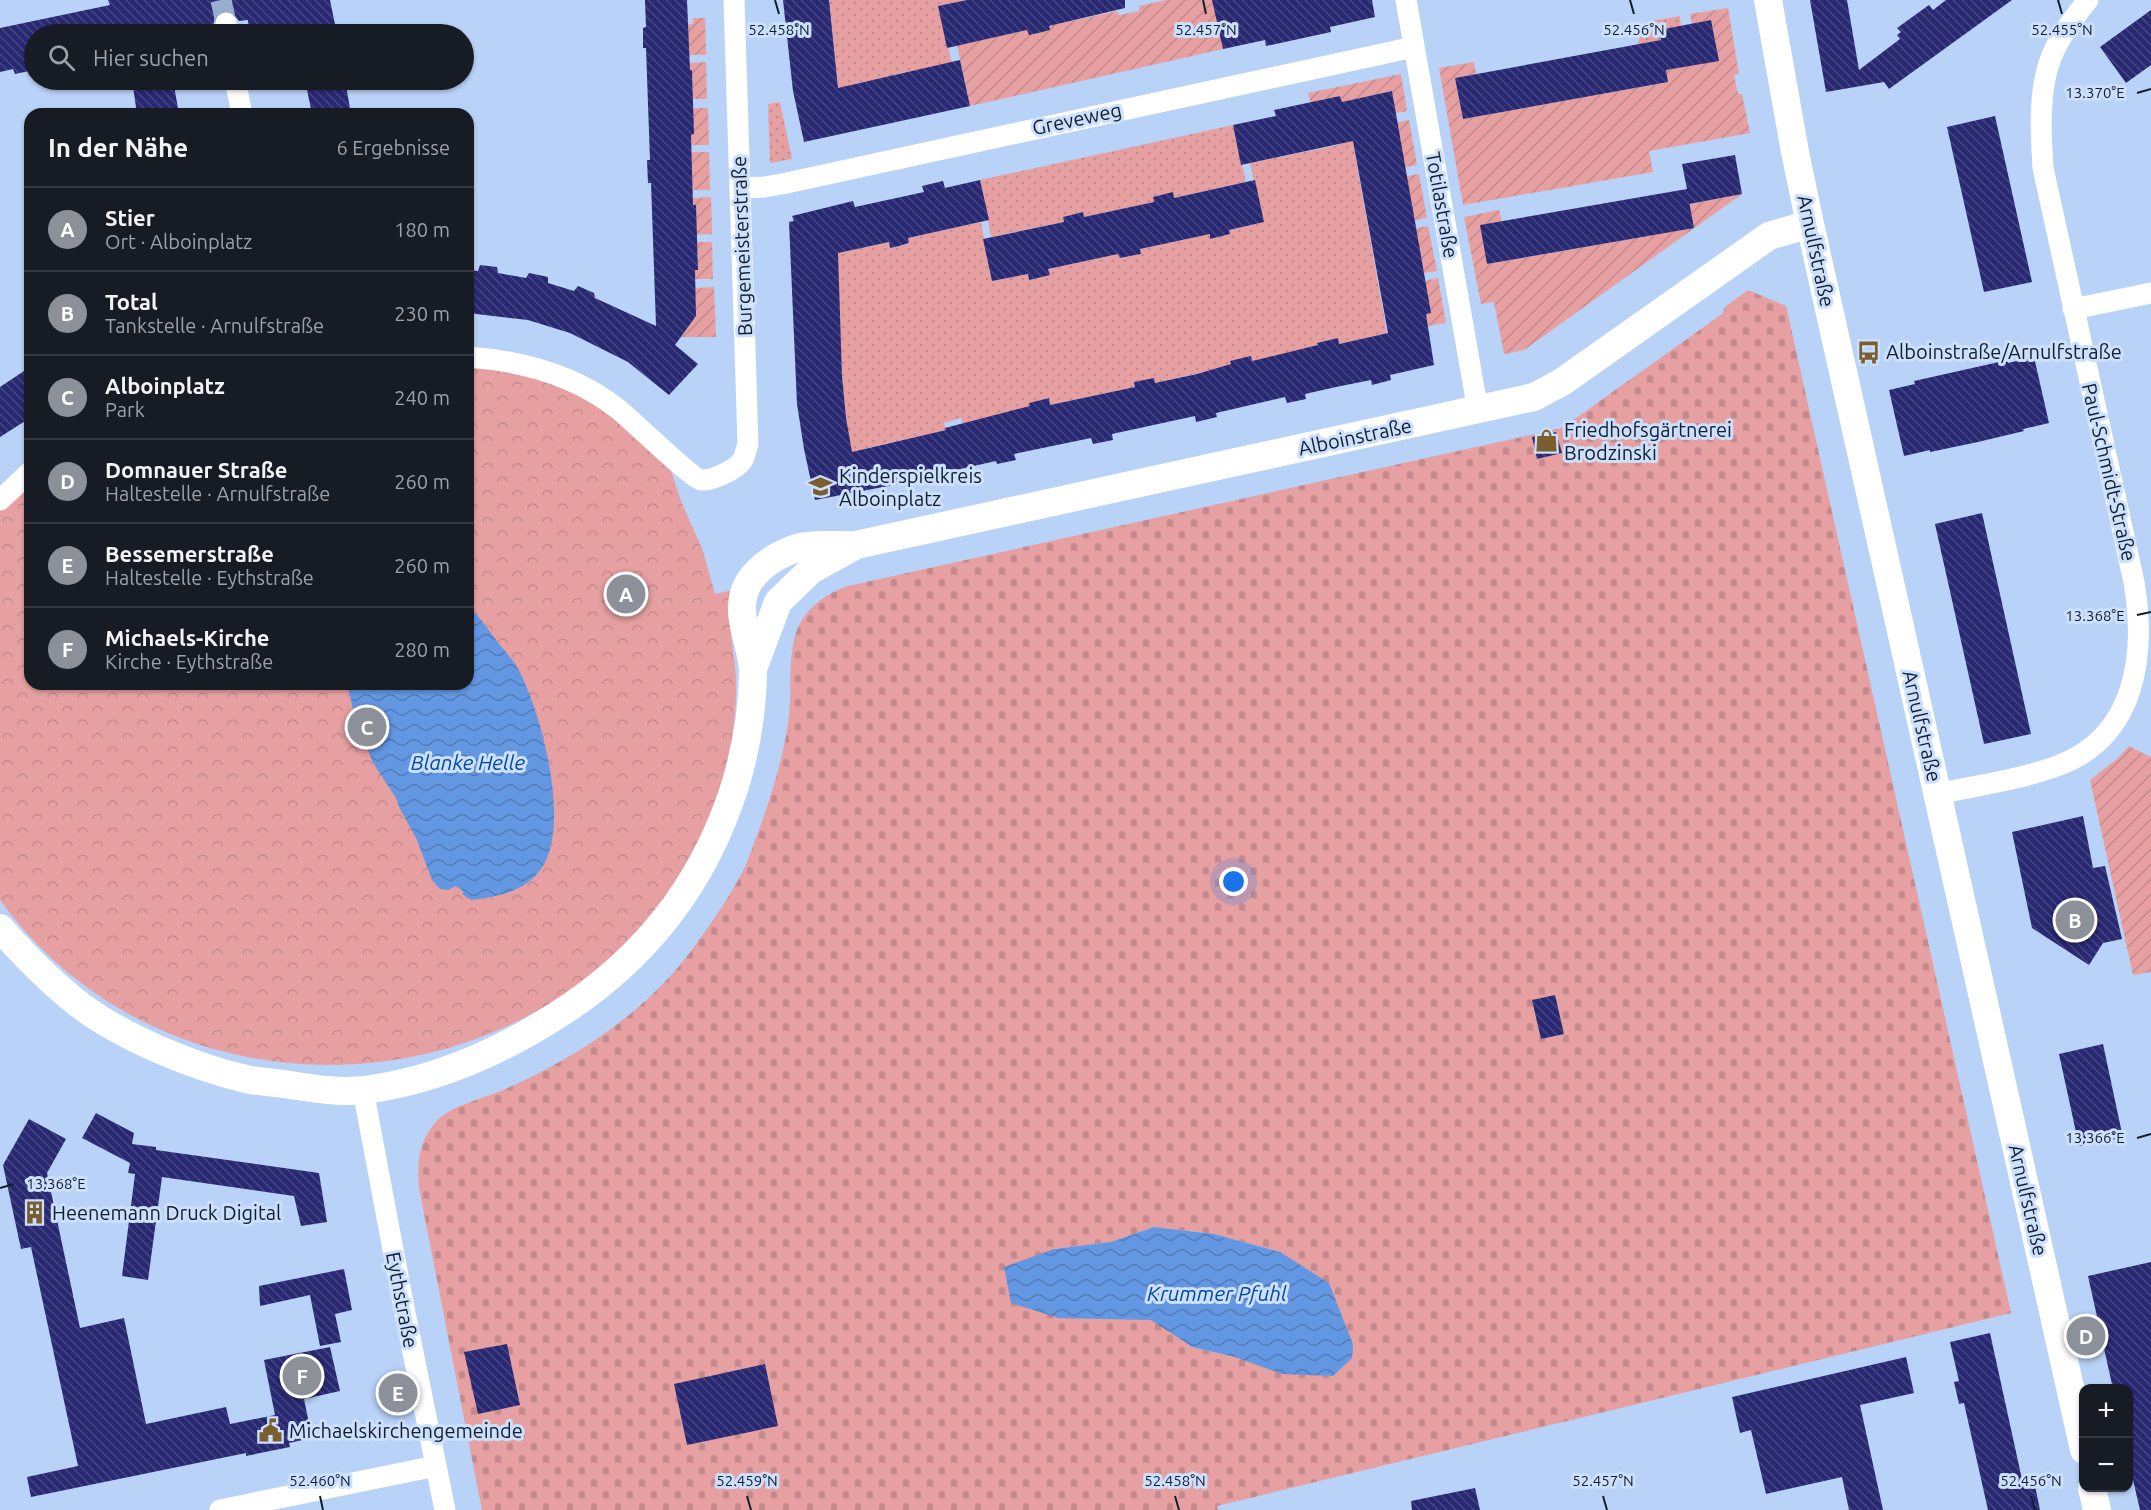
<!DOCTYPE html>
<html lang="de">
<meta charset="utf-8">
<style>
:root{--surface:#171b24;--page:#20242c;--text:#f1f3f6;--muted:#9ea1a6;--line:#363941;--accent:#8c9099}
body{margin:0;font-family:Ubuntu,sans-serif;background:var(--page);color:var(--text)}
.controls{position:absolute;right:18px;bottom:18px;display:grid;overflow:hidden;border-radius:12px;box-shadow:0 2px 4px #0004}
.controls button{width:54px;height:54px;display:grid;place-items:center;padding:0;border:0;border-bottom:2px solid var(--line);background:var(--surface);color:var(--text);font:30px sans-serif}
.you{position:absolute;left:1234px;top:882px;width:21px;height:21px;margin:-15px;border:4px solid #fff;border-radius:50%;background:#1a73e8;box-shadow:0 0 0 9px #1a73e833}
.badge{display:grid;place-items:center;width:39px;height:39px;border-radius:50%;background:var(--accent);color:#fff;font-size:20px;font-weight:700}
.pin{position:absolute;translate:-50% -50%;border:3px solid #fff;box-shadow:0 2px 6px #0006}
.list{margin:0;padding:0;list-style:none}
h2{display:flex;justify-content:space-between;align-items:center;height:78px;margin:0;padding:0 24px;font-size:26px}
h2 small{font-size:20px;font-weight:400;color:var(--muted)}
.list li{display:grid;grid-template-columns:39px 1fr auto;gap:18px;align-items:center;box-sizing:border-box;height:84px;padding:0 24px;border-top:2px solid var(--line)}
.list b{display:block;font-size:22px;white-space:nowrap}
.list p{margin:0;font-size:20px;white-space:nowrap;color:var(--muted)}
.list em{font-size:20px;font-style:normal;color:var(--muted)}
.icon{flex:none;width:33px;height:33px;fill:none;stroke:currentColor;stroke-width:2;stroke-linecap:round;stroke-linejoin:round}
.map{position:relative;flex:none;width:2151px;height:1510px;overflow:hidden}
.search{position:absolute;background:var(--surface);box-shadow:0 2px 4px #0004;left:24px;top:24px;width:450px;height:66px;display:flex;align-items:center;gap:15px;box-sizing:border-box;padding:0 21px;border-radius:33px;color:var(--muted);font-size:22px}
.panel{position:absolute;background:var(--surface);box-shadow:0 2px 4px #0004;left:24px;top:108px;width:450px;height:582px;border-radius:18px}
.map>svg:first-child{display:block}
.grass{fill:url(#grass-dots)}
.cemetery{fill:url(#cemetery-stones);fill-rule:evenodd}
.park{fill:url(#park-crowns)}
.garden{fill:url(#garden-furrows)}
.water{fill:url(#water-waves)}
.building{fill:url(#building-back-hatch)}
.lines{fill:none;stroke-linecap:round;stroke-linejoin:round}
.street-tunnel{stroke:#98aecf;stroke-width:21;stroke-dasharray:21 10;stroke-linecap:butt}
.street{stroke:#fff;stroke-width:21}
.secondary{stroke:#fff;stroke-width:28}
.ticks{fill:none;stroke:#121e2e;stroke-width:2}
.labels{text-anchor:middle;stroke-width:6;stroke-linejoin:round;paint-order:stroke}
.street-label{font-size:20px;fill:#121e2e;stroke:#ccdffb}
.poi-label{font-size:20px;fill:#121e2e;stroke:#ccdffb;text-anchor:start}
.water-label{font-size:21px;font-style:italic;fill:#0149a0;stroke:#ccdffb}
.ticks-label{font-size:15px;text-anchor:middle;fill:#121e2e;stroke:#ccdffb;stroke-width:6;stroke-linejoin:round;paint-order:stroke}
</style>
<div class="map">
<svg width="2151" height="1510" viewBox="0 0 2151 1510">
<defs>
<pattern id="grass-dots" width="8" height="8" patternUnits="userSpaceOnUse" patternTransform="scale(1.5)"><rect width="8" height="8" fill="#e6a0a2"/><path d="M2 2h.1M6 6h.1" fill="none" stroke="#c4898c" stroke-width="1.8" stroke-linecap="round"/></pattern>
<pattern id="cemetery-stones" width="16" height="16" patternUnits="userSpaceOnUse" patternTransform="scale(1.5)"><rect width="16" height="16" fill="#e6a0a2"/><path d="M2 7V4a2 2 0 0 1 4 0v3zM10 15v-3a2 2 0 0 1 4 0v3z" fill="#c4898c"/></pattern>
<pattern id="park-crowns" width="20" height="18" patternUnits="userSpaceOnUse" patternTransform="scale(1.5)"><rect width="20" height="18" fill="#e6a0a2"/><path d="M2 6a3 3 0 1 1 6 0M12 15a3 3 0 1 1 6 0" fill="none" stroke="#c4898c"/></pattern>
<pattern id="garden-furrows" width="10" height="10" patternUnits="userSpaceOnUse" patternTransform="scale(1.5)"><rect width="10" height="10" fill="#e6a0a2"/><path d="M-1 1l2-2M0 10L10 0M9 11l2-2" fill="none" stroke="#c4898c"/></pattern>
<pattern id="water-waves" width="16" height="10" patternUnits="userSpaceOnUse" patternTransform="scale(1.5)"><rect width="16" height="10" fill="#6497e2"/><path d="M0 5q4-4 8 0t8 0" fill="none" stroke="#517bb8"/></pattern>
<pattern id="building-back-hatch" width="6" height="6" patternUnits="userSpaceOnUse" patternTransform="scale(1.5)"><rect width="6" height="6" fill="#292873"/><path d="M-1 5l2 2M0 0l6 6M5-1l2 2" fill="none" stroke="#464682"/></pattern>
</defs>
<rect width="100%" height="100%" fill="#b9d2f7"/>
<path class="grass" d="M 829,0 L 967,0 L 938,6 L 953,67 L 919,75 L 917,70 L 897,74 L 899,80 L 870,86 L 868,81 L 858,83 L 859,89 L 833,88 L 838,86 Z
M 1680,16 L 1681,26 L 1659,30 L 1661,40 L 1637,45 L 1646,22 Z
M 780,102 L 792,159 L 770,163 L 768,104 Z
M 1233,125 L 1246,182 L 1174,198 L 1173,193 L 1153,197 L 1154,202 L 1084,217 L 1082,212 L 1063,217 L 1064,222 L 991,237 L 980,180 Z
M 1351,140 L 1356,143 L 1355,154 L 1387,333 L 1339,344 L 1337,338 L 1317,343 L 1318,348 L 1252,361 L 1230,361 L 1231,366 L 1155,383 L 1154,379 L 1134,382 L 1135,387 L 1050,405 L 1048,398 L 1030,403 L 1031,407 L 963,424 L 961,418 L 944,423 L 946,430 L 867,448 L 847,458 L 842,428 L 843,389 L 836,255 L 839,252 L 889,242 L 890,248 L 909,244 L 908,238 L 981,222 L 992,281 L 1028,274 L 1029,280 L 1050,274 L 1048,269 L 1118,254 L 1120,258 L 1141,254 L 1140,249 L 1210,234 L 1211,239 L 1230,234 L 1229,230 L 1263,222 L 1250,163 L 1339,145 L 1339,143 Z"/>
<path class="cemetery" d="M 1748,290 L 1786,306 L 2011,1313 L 1217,1506 L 1218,1510 L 482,1510 L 419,1188 C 417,1164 418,1144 434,1124 C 447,1109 463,1105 481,1098 C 501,1092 521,1082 539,1073 C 598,1043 655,1001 694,947 C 712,922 731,895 745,867 C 750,856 753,844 758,833 C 771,796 782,762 788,724 C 793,694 787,661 796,633 C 804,609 825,594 848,586 L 1562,428 L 1722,314 L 1725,307 ZM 1154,1227 L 1214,1234 L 1280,1252 L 1235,1357 L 1192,1347 L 1054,1249 L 1111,1242 Z"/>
<path class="park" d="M 468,364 L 518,371 L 563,386 L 606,410 L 662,461 L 671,471 L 681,501 L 703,551 L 715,594 L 733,590 C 732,597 730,605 730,612 C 729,635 736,660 736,683 C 737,731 725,779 707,822 C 583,1108 183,1151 0,900 L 0,510 L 30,482 L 30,684 L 468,684 Z"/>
<path class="garden" d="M 1166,0 L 1213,0 L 1223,49 L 970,106 L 957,45 L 1027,30 L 1038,33 L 1049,30 L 1049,26 L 1117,11 L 1119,15 L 1140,11 L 1139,6 Z
M 1728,8 L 1739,74 L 1734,75 L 1738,94 L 1742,94 L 1750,133 L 1649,151 L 1653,172 L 1463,205 L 1439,68 L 1474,62 L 1476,74 L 1455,78 L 1463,119 L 1668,82 L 1666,70 L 1718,60 L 1711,21 L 1692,24 L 1690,14 Z
M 693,18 L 705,18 L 706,55 L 688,55 L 687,24 L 693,24 Z
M 706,62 L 707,99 L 690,99 L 693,90 L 692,71 L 688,71 L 688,63 Z
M 1401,74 L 1407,111 L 1391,114 L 1390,102 L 1394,100 L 1392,91 L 1342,102 L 1340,96 L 1320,100 L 1312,108 L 1308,93 Z
M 690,108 L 708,108 L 709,145 L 691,145 L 690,135 L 694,134 Z
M 1409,120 L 1417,165 L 1401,168 L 1399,157 L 1403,155 L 1400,135 L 1395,136 L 1393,123 Z
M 691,152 L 709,152 L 710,190 L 692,190 Z
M 1419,174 L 1427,218 L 1410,221 C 1413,204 1411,192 1402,177 Z
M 1742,194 L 1524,350 L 1504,354 L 1494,302 L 1481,304 L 1464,217 L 1499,210 L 1502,222 L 1488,264 L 1693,228 L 1689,204 Z
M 711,197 L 712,234 L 693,235 L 696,205 L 693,205 L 692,198 Z
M 1428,226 L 1437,271 L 1419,274 L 1411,229 Z
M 694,242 L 712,242 L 713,279 L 695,279 L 695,270 L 698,270 L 698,250 Z
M 1438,278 L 1446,323 L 1428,326 L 1420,282 Z
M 714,287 L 716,337 L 673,337 L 685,331 L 696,316 L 693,310 L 696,306 L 695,288 Z
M 2129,746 L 2151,757 L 2151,972 L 2133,975 L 2090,780 L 2118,758 Z"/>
<path class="water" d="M 468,604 C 479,617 489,630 499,644 C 505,651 511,658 516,665 C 541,708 575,834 537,874 C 520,893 494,897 471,900 L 463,895 L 463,891 L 456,886 L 448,890 L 440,889 L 432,880 L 417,840 L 400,809 L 396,798 L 373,763 L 355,717 L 347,684 L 468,684 Z
M 1154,1227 L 1214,1234 L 1280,1252 L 1329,1283 L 1353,1344 L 1352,1358 L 1333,1376 L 1282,1374 L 1235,1357 L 1192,1347 L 1151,1320 L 1058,1318 L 1011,1303 L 1004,1267 L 1054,1249 L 1111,1242 Z"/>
<path class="building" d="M 108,0 L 330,0 L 337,34 L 249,34 L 248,20 L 239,21 L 232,12 L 224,10 L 215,17 L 213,26 L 173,34 L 34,34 L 34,70 L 15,74 L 13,69 L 0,72 L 0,28 L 110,5 Z
M 645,0 L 687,0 L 690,70 L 692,70 L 694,134 L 691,135 L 692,171 L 693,205 L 696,205 L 698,270 L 695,270 L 696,316 L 675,345 L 698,364 L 669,395 L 628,362 L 570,333 L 528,320 L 468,313 L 468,270 L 478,271 L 480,265 L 497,267 L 498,273 L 526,278 L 529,273 L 548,277 L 548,283 L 574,291 L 578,286 L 594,293 L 595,298 L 656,326 L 651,183 L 648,183 L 647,160 L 650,160 L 646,48 L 643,48 L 643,28 L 646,27 Z
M 783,0 L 829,0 L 838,88 L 960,60 L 970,106 L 804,142 L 793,91 Z
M 967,0 L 1125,0 L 1125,8 L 1049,26 L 1050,30 L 1038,33 L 1029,35 L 1027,30 L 947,48 L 938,6 Z
M 1212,0 L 1372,0 L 1375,17 L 1330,27 L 1331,32 L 1266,46 L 1265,40 L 1223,49 Z
M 1810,0 L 1847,0 L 1859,70 L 1900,39 L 1897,35 L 1901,32 L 1897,28 L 1929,5 L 1933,10 L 1946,0 L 2012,0 L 1889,89 L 1884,82 L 1826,92 Z
M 2151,10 L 2151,65 L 2126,83 L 2100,47 Z
M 1711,20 L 1719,61 L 1666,70 L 1668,82 L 1463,119 L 1455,78 L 1661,40 L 1659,30 Z
M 132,80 L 173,80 L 179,114 L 137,114 Z
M 305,80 L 345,80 L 351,114 L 312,114 Z
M 1392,91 L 1431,313 L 1426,314 L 1434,365 L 1390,375 L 1391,380 L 1372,385 L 1371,380 L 1336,387 L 1305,394 L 1306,399 L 1287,403 L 1285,397 L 1216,413 L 1217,417 L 1196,422 L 1195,416 L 1112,434 L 1113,440 L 1093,444 L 1091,438 L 1014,454 L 1016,460 L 997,464 L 996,461 L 929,476 L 930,478 L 815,500 L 804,449 L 797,404 L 789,222 L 794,221 L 792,216 L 853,201 L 855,207 L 924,192 L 922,186 L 943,181 L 945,188 L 980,180 L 989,220 L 908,238 L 909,243 L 899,246 L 890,248 L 889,242 L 838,253 L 842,376 L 846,418 L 852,452 L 946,430 L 945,428 L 1030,406 L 1029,403 L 1049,398 L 1050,405 L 1135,387 L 1134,382 L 1154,378 L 1155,383 L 1197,374 L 1231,364 L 1230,361 L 1251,356 L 1252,361 L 1318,345 L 1317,343 L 1338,338 L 1339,344 L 1388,333 L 1353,141 L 1241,165 L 1233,125 L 1276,116 L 1274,110 L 1340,96 L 1342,102 Z
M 1995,116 L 2032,282 L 1984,292 L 1947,127 Z
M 1735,155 L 1742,194 L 1689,204 L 1688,196 L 1694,228 L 1487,264 L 1480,225 L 1687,189 L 1682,164 Z
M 1255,180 L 1264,222 L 1229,230 L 1230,234 L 1210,239 L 1210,234 L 1140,249 L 1141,254 L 1130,256 L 1120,258 L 1118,254 L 1048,269 L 1050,275 L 1029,280 L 1028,274 L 992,281 L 983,239 L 1064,222 L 1063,217 L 1083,212 L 1084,217 L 1154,202 L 1153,197 L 1173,192 L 1174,198 Z
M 2034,357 L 2049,423 L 2023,429 L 2024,431 L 1978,442 L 1930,452 L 1930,450 L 1904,456 L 1889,390 L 1915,384 L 1914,381 L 2008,360 L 2008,363 Z
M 30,367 L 30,418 L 0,437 L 0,387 Z
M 1556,432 L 1562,453 L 1537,459 L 1532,437 Z
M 1982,513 L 2031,734 L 1984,744 L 1935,524 Z
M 2083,816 L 2093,868 L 2105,866 L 2122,939 L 2103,943 L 2089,965 L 2032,928 L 2012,832 Z
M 1555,995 L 1564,1034 L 1541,1039 L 1532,1000 Z
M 2103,1044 L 2123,1138 L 2079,1146 L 2059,1054 Z
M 96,1113 L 134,1133 L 132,1144 L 156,1147 L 156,1150 L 319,1173 L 327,1222 L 301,1226 L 294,1196 L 162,1177 L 148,1280 L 122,1276 L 135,1174 L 128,1173 L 130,1163 L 82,1138 Z
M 29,1119 L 66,1139 L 47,1173 L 80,1328 L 124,1318 L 146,1424 L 226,1407 L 230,1424 L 275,1415 L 264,1360 L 330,1347 L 340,1391 L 304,1399 L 312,1438 L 289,1443 L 290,1447 L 246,1456 L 246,1453 L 31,1497 L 27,1477 L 78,1466 L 31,1247 L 21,1249 L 3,1165 Z
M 2151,1262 L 2151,1510 L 2140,1510 L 2128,1458 L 2128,1389 L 2113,1389 L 2088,1276 Z
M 344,1269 L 352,1310 L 335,1314 L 341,1342 L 320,1346 L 310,1295 L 260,1306 L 259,1286 Z
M 1990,1333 L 2023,1484 L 2034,1481 L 2040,1510 L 1988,1510 L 1964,1403 L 1959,1404 L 1954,1382 L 1959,1381 L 1950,1342 Z
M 507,1344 L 520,1405 L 478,1414 L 464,1352 Z
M 1906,1357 L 1914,1393 L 1860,1405 L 1883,1510 L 1849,1510 L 1842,1477 L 1766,1494 L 1751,1430 L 1740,1433 L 1732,1397 Z
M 765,1364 L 778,1426 L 687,1445 L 674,1384 Z
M 1475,1488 L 1480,1510 L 1412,1510 L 1411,1501 Z"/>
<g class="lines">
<path class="street-tunnel" d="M 221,0 L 226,23"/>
<path class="street" d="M 1406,0 L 1478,411
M 226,23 L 227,34
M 235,80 L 242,114
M 740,188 L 764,187 L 782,184 L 1414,47
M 2073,309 L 2151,293
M 468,357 C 522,361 575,375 618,409 C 632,420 691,478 701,480 C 712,481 735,470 742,461 C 745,457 746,449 748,444 L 734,0
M 0,500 L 30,472
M 1937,794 C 1975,786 2022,779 2057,766 C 2137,737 2146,654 2134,582 L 2043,168 C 2041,135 2038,90 2051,58 C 2059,37 2073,18 2088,0
M 363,1090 L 404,1308 L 445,1510
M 220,1510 L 436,1466"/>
<path class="secondary" d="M 1768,0 L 1795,152 L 1810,224 L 2084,1450
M 753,669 L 778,602 L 811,570 L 853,547
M 0,928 C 25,956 51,983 81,1006 C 124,1038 194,1067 246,1079 C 259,1082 271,1082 284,1084 C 310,1088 338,1093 365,1090 C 433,1081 498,1053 556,1016 C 632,968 689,904 723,819 C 742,773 752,724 753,673 C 753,643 731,612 749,582 C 760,565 780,553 800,547 C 815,543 840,546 856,545 L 1534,397 L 1562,382 L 1769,236 L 1810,224
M 2092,1488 L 2097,1510"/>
</g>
<path class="ticks" d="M 775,0 L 779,14M 1203,0 L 1206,14M 1630,0 L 1634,14M 2058,0 L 2062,14M 2137,93 L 2151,89M 2137,615 L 2151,612M 2137,1138 L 2151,1134M 0,1188 L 14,1184M 320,1496 L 323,1510M 747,1496 L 751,1510M 1175,1496 L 1179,1510M 1603,1496 L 1607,1510M 2031,1496 L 2035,1510"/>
<defs>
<symbol id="bus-bare" viewBox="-9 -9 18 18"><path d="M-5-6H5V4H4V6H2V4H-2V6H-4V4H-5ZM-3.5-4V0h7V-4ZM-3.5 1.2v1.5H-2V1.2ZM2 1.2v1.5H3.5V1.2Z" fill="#7a5e30" stroke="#ccdffb" stroke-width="2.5" paint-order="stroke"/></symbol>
<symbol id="shop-bare" viewBox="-9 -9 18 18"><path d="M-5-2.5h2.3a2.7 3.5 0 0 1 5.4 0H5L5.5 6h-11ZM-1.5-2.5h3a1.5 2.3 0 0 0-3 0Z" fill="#7a5e30" stroke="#ccdffb" stroke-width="2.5" paint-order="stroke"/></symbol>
<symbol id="school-bare" viewBox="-9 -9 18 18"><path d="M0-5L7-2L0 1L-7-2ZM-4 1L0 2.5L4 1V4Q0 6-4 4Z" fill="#7a5e30" stroke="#ccdffb" stroke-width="2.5" paint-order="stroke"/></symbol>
<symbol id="building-bare" viewBox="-9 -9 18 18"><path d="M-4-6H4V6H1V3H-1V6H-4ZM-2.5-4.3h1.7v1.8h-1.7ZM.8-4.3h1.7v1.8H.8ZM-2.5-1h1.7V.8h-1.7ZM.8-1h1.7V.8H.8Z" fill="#7a5e30" stroke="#ccdffb" stroke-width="2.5" paint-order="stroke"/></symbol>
<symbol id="civic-bare" viewBox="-9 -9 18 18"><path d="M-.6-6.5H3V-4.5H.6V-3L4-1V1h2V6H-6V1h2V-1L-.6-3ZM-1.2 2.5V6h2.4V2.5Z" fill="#7a5e30" stroke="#ccdffb" stroke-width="2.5" paint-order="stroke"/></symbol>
</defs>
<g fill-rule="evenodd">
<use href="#bus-bare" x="1852" y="336" width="33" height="33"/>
<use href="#shop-bare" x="1530" y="424" width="33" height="33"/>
<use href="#school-bare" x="804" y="470" width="33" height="33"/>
<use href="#building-bare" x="18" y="1196" width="33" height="33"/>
<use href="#civic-bare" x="254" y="1414" width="33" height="33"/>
</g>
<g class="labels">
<g class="street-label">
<text transform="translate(1077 119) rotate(-12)" y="7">Greveweg</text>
<text transform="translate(1442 205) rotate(80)" y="7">Totilastraße</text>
<text transform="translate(742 246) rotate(-92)" y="7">Burgemeisterstraße</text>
<text transform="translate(1816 251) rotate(78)" y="7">Arnulfstraße</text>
<text transform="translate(1355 437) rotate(-12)" y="7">Alboinstraße</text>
<text transform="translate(2109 472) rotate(77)" y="7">Paul-Schmidt-Straße</text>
<text transform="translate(1922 726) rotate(77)" y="7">Arnulfstraße</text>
<text transform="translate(2028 1200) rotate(77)" y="7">Arnulfstraße</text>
<text transform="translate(402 1300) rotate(79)" y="7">Eythstraße</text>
</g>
<g class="poi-label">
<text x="1886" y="359">Alboinstraße/Arnulfstraße</text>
<text x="1564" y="437">Friedhofsgärtnerei<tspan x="1564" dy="23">Brodzinski</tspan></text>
<text x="839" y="483">Kinderspielkreis<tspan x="839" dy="23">Alboinplatz</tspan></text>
<text x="52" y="1220">Heenemann Druck Digital</text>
<text x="289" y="1438">Michaelskirchengemeinde</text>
</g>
<g class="water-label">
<text x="468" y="770">Blanke Helle</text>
<text x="1217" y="1301">Krummer Pfuhl</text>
</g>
</g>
<g class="ticks-label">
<text x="2062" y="35">52.455°N</text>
<text x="779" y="35">52.458°N</text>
<text x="1206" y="35">52.457°N</text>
<text x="1634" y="35">52.456°N</text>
<text x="2095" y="98">13.370°E</text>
<text x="2095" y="621">13.368°E</text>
<text x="2095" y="1143">13.366°E</text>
<text x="56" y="1189">13.368°E</text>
<text x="320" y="1486">52.460°N</text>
<text x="747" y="1486">52.459°N</text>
<text x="1175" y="1486">52.458°N</text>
<text x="1603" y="1486">52.457°N</text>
<text x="2031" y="1486">52.456°N</text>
</g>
</svg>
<div class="controls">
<button>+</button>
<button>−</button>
</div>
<div class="you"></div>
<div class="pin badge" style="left:626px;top:594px">A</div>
<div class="pin badge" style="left:2075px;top:920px">B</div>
<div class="pin badge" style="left:367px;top:727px">C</div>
<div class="pin badge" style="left:2086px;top:1336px">D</div>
<div class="pin badge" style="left:398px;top:1393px">E</div>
<div class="pin badge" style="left:302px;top:1376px">F</div>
<div class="search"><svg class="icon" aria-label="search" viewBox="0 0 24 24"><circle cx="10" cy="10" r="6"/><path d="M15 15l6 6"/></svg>Hier suchen</div>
<section class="panel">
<h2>In der Nähe<small>6 Ergebnisse</small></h2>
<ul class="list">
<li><span class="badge">A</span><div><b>Stier</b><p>Ort · Alboinplatz</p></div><em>180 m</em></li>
<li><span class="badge">B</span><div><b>Total</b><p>Tankstelle · Arnulfstraße</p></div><em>230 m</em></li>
<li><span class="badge">C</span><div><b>Alboinplatz</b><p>Park</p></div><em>240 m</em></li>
<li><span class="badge">D</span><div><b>Domnauer Straße</b><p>Haltestelle · Arnulfstraße</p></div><em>260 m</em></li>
<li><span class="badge">E</span><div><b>Bessemerstraße</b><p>Haltestelle · Eythstraße</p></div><em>260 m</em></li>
<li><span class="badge">F</span><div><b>Michaels-Kirche</b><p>Kirche · Eythstraße</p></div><em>280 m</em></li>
</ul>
</section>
</div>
